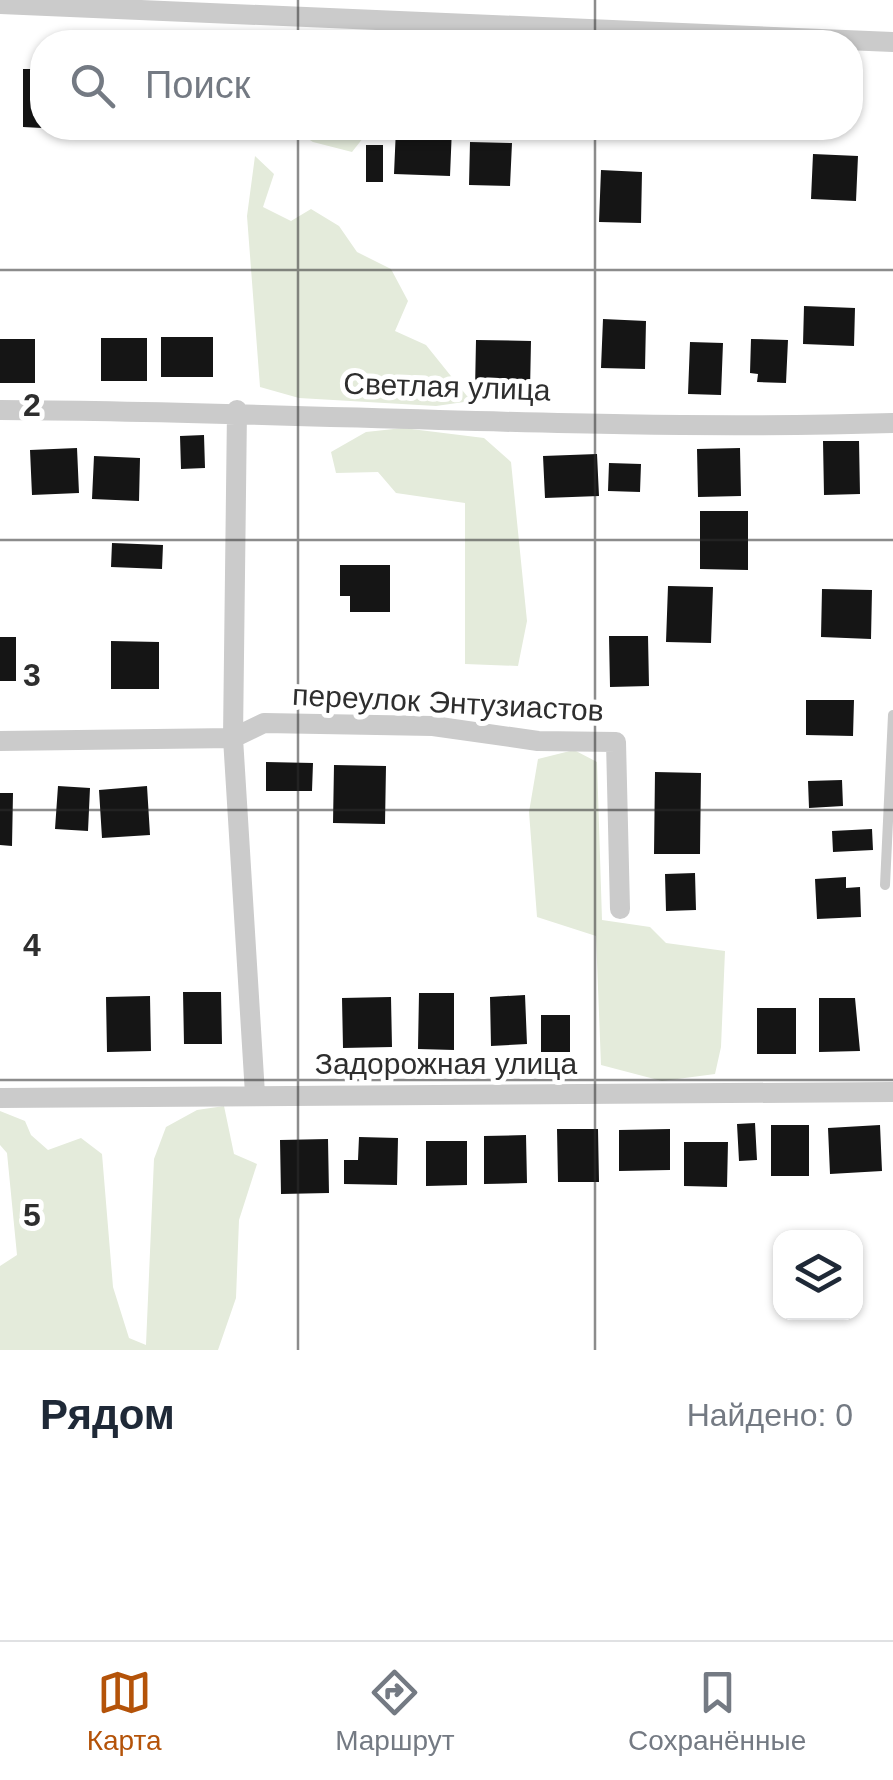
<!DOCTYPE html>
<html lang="ru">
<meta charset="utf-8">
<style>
:root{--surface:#fff;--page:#f2f2f3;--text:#1f2937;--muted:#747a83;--line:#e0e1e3;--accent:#b45309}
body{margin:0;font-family:Arial,sans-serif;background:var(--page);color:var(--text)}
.controls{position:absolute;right:30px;bottom:30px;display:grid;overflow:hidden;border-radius:20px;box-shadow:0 2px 8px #0004}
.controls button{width:90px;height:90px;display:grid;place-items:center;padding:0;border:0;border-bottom:2px solid var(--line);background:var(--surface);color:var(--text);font:50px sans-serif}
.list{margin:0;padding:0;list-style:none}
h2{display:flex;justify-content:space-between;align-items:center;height:130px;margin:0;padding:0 40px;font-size:42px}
h2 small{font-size:32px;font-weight:400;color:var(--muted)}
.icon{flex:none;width:55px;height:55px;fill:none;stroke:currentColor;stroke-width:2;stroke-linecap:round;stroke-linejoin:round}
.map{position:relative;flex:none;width:893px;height:1350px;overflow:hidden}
.search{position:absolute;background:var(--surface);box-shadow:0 2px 8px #0004;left:30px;right:30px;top:30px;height:110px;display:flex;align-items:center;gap:25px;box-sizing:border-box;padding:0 35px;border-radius:40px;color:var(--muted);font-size:38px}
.sheet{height:290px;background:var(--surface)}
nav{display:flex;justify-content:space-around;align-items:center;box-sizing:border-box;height:140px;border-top:2px solid var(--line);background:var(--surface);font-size:28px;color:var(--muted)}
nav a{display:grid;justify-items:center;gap:5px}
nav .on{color:var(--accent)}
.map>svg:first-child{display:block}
.green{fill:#e4ebdb}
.building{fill:#151515}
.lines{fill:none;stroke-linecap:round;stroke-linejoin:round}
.service{stroke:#cbcbcb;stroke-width:10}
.minor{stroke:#cbcbcb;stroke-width:20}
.grid{fill:none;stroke:#2e2e2e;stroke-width:2.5;stroke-opacity:0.55}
.labels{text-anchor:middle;stroke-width:10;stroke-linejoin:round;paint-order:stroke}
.street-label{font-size:30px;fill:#2e2e2e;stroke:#fff}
.grid-label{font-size:32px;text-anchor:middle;font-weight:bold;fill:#2e2e2e;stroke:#fff;stroke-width:10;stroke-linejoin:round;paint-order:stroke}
</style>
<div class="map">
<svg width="893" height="1350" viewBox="0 0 893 1350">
<rect width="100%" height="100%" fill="#fff"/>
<path class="green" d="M 291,128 L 371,128 L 352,152 L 313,142 Z
M 255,156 L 274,174 L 263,207 L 291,221 L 311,209 L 339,226 L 357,252 L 391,269 L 408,301 L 395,331 L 426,345 L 471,401 L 436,406 L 299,398 L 260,387 L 247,216 Z
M 403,428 L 484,438 L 511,462 L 527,621 L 518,666 L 465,664 L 465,503 L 396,493 L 378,472 L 336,473 L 331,452 L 366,432 Z
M 574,750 L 597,762 L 602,920 L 650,927 L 666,943 L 725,951 L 721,1047 L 715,1074 L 662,1081 L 601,1065 L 596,936 L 537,917 L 529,812 L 538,759 Z
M 224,1106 L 234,1154 L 257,1164 L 239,1220 L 236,1298 L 218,1350 L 0,1350 L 0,1266 L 17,1255 L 7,1153 L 0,1145 L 0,1111 L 25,1121 L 31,1135 L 48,1150 L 81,1138 L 102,1154 L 113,1287 L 129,1338 L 146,1345 L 154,1159 L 166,1127 L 197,1110 Z"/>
<path class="building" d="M 23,69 L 42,69 L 42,128 L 23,127 Z
M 396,128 L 452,128 L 450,176 L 394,174 Z
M 470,142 L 512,143 L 510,186 L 469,185 Z
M 366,145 L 383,145 L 383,182 L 366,182 Z
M 813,154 L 858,156 L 856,201 L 811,199 Z
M 601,170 L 642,172 L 641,223 L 599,222 Z
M 804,306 L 855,308 L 854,346 L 803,344 Z
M 603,319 L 646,321 L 645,369 L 601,368 Z
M 161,337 L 213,337 L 213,377 L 161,377 Z
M 101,338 L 147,338 L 147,381 L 101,381 Z
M 0,339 L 35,339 L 35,383 L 0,383 Z
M 751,339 L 788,340 L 786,383 L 757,382 L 758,374 L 750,373 Z
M 476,340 L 531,341 L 530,391 L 475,390 Z
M 690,342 L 723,343 L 721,395 L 688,394 Z
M 204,435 L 205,468 L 181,469 L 180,436 Z
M 823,441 L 859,441 L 860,494 L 824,495 Z
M 77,448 L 79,493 L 32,495 L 30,450 Z
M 740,448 L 741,496 L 698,497 L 697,449 Z
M 597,454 L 599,496 L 545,498 L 543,456 Z
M 94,456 L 140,458 L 139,501 L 92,499 Z
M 609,463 L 641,464 L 640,492 L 608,491 Z
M 700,511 L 748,511 L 748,570 L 700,569 Z
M 112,543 L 163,545 L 162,569 L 111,567 Z
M 340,565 L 390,565 L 390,612 L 350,612 L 350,596 L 340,596 Z
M 668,586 L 713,587 L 711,643 L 666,642 Z
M 822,589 L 872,590 L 871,639 L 821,637 Z
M 609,636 L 648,636 L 649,686 L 610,687 Z
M 0,637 L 16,637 L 16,681 L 0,681 Z
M 111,641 L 159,642 L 159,689 L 111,689 Z
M 806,700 L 854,700 L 853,736 L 806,735 Z
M 266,762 L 313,763 L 312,791 L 266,791 Z
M 334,765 L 386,766 L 385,824 L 333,823 Z
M 655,772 L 701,773 L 700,854 L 654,854 Z
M 842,780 L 843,806 L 809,808 L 808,781 Z
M 58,786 L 90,788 L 88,831 L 55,829 Z
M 147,786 L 150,835 L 102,838 L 99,790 Z
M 0,793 L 13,793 L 12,846 L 0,845 Z
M 872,829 L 873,850 L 833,852 L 832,831 Z
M 695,873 L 696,910 L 666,911 L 665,874 Z
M 846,877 L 846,888 L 860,887 L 861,917 L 817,919 L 815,879 Z
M 183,992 L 221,992 L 222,1044 L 184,1044 Z
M 419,993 L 454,993 L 454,1050 L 418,1049 Z
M 525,995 L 527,1044 L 491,1046 L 490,997 Z
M 150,996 L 151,1051 L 107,1052 L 106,997 Z
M 391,997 L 392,1047 L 343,1048 L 342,998 Z
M 819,998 L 855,998 L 860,1051 L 819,1052 Z
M 757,1008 L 796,1008 L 796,1054 L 757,1054 Z
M 541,1015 L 570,1015 L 570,1052 L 541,1052 Z
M 755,1123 L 757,1160 L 739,1161 L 737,1124 Z
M 771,1125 L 809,1125 L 809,1176 L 771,1176 Z
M 880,1125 L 882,1171 L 830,1174 L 828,1128 Z
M 557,1129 L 598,1129 L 599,1182 L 558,1182 Z
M 670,1129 L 670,1170 L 619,1171 L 619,1130 Z
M 526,1135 L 527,1183 L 484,1184 L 484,1136 Z
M 359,1137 L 398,1138 L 397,1185 L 344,1184 L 344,1160 L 358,1160 Z
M 328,1139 L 329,1193 L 281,1194 L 280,1140 Z
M 426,1141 L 467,1141 L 467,1185 L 426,1186 Z
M 684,1142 L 728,1142 L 727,1187 L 684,1186 Z"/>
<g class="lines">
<path class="service" d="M 885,885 L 893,715"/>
<path class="minor" d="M 0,4 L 893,42
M 0,410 C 298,411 596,432 893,423
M 237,410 L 233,738 L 255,1094
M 0,741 L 233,738 L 264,723 L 433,726 L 538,741 L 616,742 L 620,909
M 0,1098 L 893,1092"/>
</g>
<path class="grid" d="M 298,0 L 298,42M 595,0 L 595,42M 298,128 L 298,1350M 595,128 L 595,1350M 0,270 L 893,270M 0,540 L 893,540M 0,810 L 893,810M 0,1080 L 893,1080"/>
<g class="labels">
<g class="street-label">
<text transform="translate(447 387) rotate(2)" y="10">Светлая улица</text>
<text transform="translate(448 703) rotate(3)" y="10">переулок Энтузиастов</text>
<text x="446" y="1074">Задорожная улица</text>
</g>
</g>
<g class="grid-label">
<text x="32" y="416">2</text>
<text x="32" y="686">3</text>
<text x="32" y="956">4</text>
<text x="32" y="1226">5</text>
</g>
</svg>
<div class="controls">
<button><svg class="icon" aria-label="layers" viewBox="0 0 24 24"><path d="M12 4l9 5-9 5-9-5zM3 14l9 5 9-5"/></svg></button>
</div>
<div class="search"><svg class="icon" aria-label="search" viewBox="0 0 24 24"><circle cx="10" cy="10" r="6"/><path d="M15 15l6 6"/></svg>Поиск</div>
</div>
<section class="sheet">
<h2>Рядом<small>Найдено: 0</small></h2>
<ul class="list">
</ul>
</section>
<nav>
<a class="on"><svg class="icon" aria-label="map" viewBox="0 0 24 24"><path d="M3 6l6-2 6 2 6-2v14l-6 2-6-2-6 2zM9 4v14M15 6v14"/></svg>Карта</a>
<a><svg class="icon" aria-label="directions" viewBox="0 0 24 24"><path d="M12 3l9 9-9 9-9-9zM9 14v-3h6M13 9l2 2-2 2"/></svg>Маршрут</a>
<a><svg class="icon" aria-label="saved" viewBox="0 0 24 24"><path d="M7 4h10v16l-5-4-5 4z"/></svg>Сохранённые</a>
</nav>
